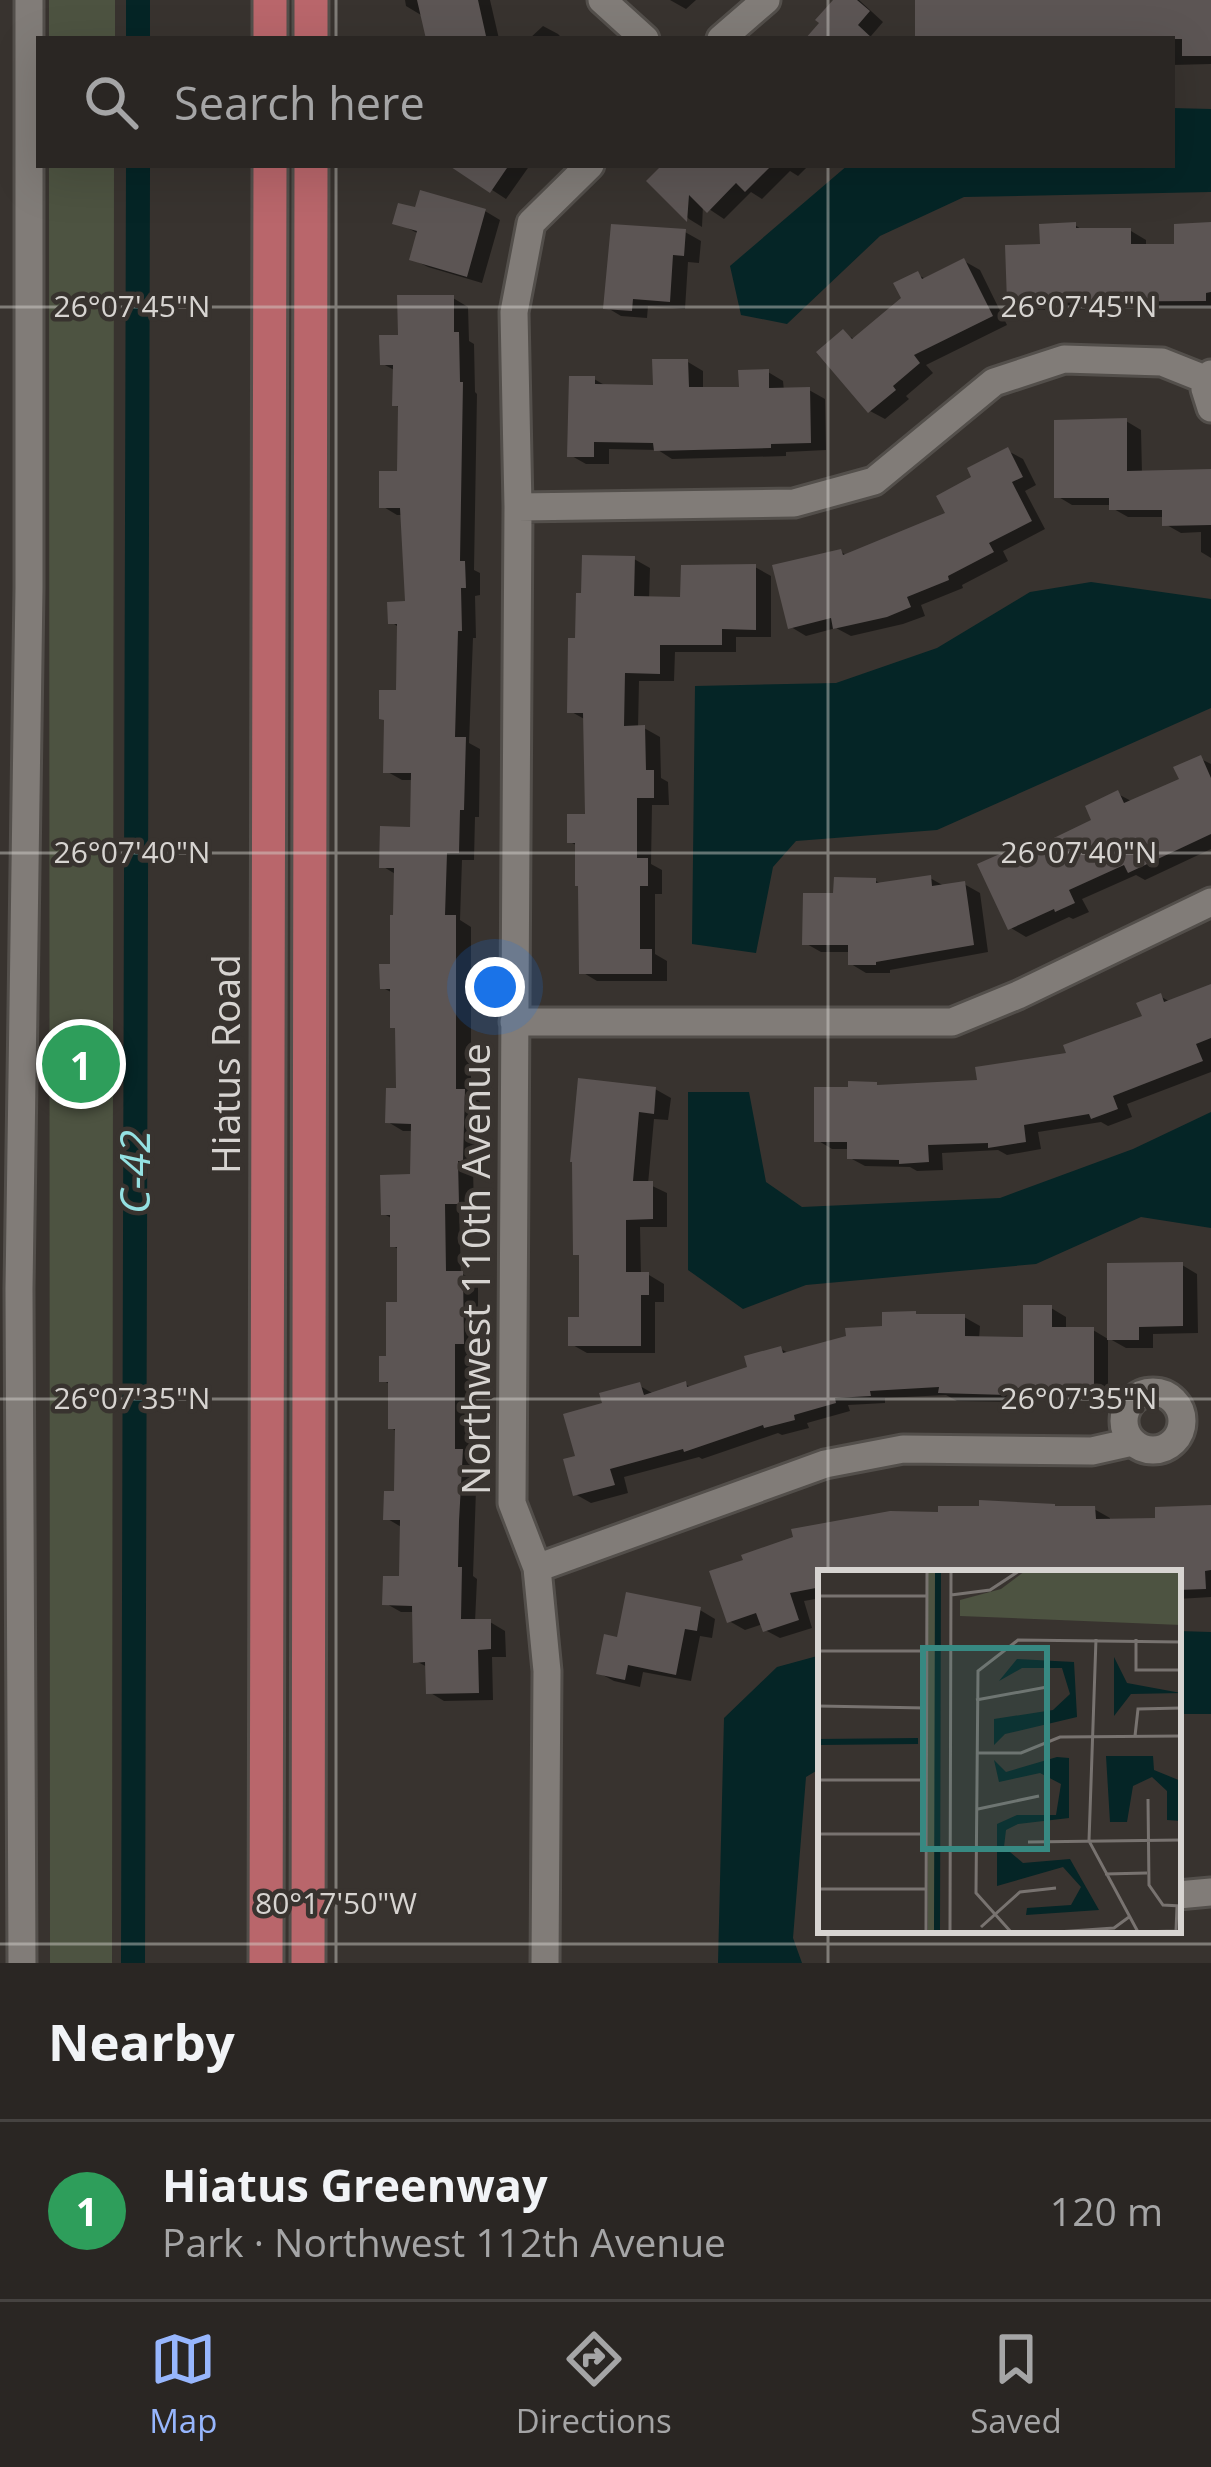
<!DOCTYPE html>
<meta charset="utf-8">
<style>
:root{--surface:#2a2623;--page:#322e2b;--text:#f1f3f6;--muted:#a5a5a6;--line:#464341;--accent:#97b6fd}
body{margin:0;font-family:"Open Sans",sans-serif;background:var(--page);color:var(--text)}
.you{position:absolute;left:495px;top:987px;width:42px;height:42px;margin:-30px;border:9px solid #fff;border-radius:50%;background:#1a73e8;box-shadow:0 0 0 18px #1a73e833}
.badge{display:grid;place-items:center;width:78px;height:78px;border-radius:50%;background:var(--accent);color:#fff;font-size:39px;font-weight:700}
.pin{position:absolute;translate:-50% -50%;border:6px solid #fff;box-shadow:0 3px 12px #0006}
.list{margin:0;padding:0;list-style:none}
h2{display:flex;justify-content:space-between;align-items:center;height:156px;margin:0;padding:0 48px;font-size:51px}
h2 small{font-size:39px;font-weight:400;color:var(--muted)}
.list li{display:grid;grid-template-columns:78px 1fr auto;gap:36px;align-items:center;box-sizing:border-box;height:180px;padding:0 48px;border-top:3px solid var(--line)}
.list b{display:block;font-size:45px;white-space:nowrap}
.list p{margin:0;font-size:39px;white-space:nowrap;color:var(--muted)}
.list em{font-size:39px;font-style:normal;color:var(--muted)}
.icon{flex:none;width:66px;height:66px;fill:none;stroke:currentColor;stroke-width:2;stroke-linecap:round;stroke-linejoin:round}
.map{position:relative;flex:none;width:1211px;height:1963px;overflow:hidden}
.search{position:absolute;background:var(--surface);box-shadow:0 12px 48px #0002;left:36px;right:36px;top:36px;height:132px;display:flex;align-items:center;gap:30px;box-sizing:border-box;padding:0 42px;border-radius:0px;color:var(--muted);font-size:45px}
.sheet{height:336px;background:var(--surface)}
nav{display:flex;justify-content:space-around;align-items:center;box-sizing:border-box;height:168px;border-top:3px solid var(--line);background:var(--surface);font-size:33px;color:var(--muted)}
nav a{display:grid;justify-items:center;gap:6px}
nav .on{color:var(--accent)}
.map>svg:first-child{display:block}
.green{fill:#4d5341}
.water{fill:#052526}
.shadow{fill:#0007}
.lines{fill:none;stroke-linecap:round;stroke-linejoin:round}
.canal{stroke:#052526;stroke-width:24}
.building{fill:#5c5554}
.minor-casing{stroke:#534f4b;stroke-width:33}
.major-casing{stroke:#534f4b;stroke-width:39}
.minor{stroke:#817c78;stroke-width:27}
.major{stroke:#b9666b;stroke-width:33}
.ticks{fill:none;stroke:#d7d4d1;stroke-width:3;stroke-opacity:0.45}
.labels{text-anchor:middle;stroke-width:9;stroke-linejoin:round;paint-order:stroke}
.street-label{font-size:39px;fill:#d7d4d1;stroke:#38332f}
.water-label{font-size:42px;font-style:italic;fill:#94e1e2;stroke:#38332f}
.inset-river{fill:none;stroke:#052526;stroke-width:6}
.inset-road{fill:none;stroke:#787370;stroke-width:3}
.view{fill:#378982;fill-opacity:0.15;stroke:#378982;stroke-width:6}
.inset-edge{fill:none;stroke:#d7d4d1;stroke-width:6}
.ticks-label{font-size:30px;text-anchor:middle;fill:#d7d4d1;stroke:#38332f;stroke-width:9;stroke-linejoin:round;paint-order:stroke}
</style>
<div class="map">
<svg width="1211" height="1963" viewBox="0 0 1211 1963">
<rect width="100%" height="100%" fill="#38332f"/>
<path class="green" d="M 49,0 L 115,0 L 115,39 L 49,39 Z
M 49,165 L 114,165 L 112,1963 L 50,1963 Z"/>
<path class="water" d="M 1172,108 L 1211,109 L 1211,192 L 964,197 L 880,236 L 787,324 L 741,315 L 730,266 L 848,165 L 1172,165 Z
M 1091,582 L 1211,599 L 1211,708 L 937,830 L 796,841 L 773,867 L 756,953 L 692,944 L 695,686 L 836,683 L 937,648 L 1030,592 Z
M 688,1092 L 749,1092 L 766,1182 L 802,1207 L 1000,1198 L 1133,1149 L 1211,1112 L 1211,1228 L 1141,1217 L 1036,1264 L 806,1285 L 743,1309 L 688,1270 Z
M 1178,1631 L 1211,1632 L 1211,1714 L 1178,1714 Z
M 821,1655 L 821,1768 L 806,1777 L 793,1938 L 802,1963 L 718,1963 L 724,1718 L 777,1667 Z"/>
<path class="shadow" d="M 405,0 L 490,0 L 499,39 L 429,39 L 421,15 L 406,6 Z
M 670,0 L 696,0 L 686,9 Z
M 837,0 L 859,0 L 883,22 L 871,36 L 874,39 L 809,39 Z
M 918,0 L 1211,0 L 1211,64 L 1172,65 L 1172,39 L 918,39 Z
M 543,26 L 558,34 L 563,39 L 529,39 Z
M 454,165 L 530,165 L 506,199 Z
M 666,165 L 809,165 L 798,176 L 790,171 L 762,199 L 751,192 L 724,219 L 703,205 L 702,227 L 689,219 L 650,181 Z
M 485,211 L 500,220 L 482,283 L 428,267 L 412,259 L 419,234 L 396,222 Z
M 1075,225 L 1084,231 L 1131,231 L 1146,240 L 1146,247 L 1178,247 L 1211,225 L 1211,308 L 1025,310 L 1010,301 L 1043,247 Z
M 685,232 L 701,241 L 699,263 L 688,262 L 685,309 L 648,306 L 647,318 L 621,316 L 606,307 Z
M 964,261 L 980,270 L 1007,325 L 926,365 L 933,373 L 906,396 L 909,399 L 885,419 L 870,411 L 843,333 L 856,340 L 904,299 L 917,274 L 927,280 Z
M 453,298 L 468,307 L 469,341 L 474,344 L 475,392 L 477,394 L 474,570 L 480,573 L 480,595 L 475,596 L 476,638 L 473,638 L 469,743 L 480,749 L 479,817 L 475,817 L 474,860 L 462,860 L 460,920 L 471,927 L 471,1096 L 480,1101 L 478,1168 L 473,1168 L 474,1211 L 459,1211 L 461,1273 L 478,1283 L 478,1351 L 470,1351 L 469,1413 L 470,1457 L 477,1461 L 473,1576 L 477,1579 L 475,1622 L 490,1622 L 505,1631 L 506,1657 L 492,1657 L 493,1700 L 444,1701 L 429,1692 L 429,1668 L 416,1661 L 416,1612 L 401,1612 L 385,1603 L 402,1579 L 403,1528 L 386,1518 L 397,1494 L 398,1432 L 391,1428 L 391,1385 L 382,1380 L 400,1305 L 400,1250 L 393,1246 L 393,1219 L 384,1214 L 413,1177 L 414,1131 L 403,1131 L 388,1122 L 399,1091 L 398,1029 L 393,993 L 383,988 L 393,967 L 397,875 L 382,866 L 412,830 L 413,780 L 402,780 L 386,771 L 399,693 L 400,628 L 391,622 L 408,604 L 404,515 L 397,515 L 382,506 L 400,473 L 401,408 L 395,405 L 396,371 L 383,364 L 401,338 Z
M 688,362 L 703,371 L 703,390 L 742,390 L 768,372 L 783,381 L 784,391 L 809,390 L 825,399 L 826,450 L 786,452 L 786,456 L 672,459 L 658,450 L 609,449 L 609,464 L 586,464 L 570,455 L 594,379 L 608,387 L 656,388 Z
M 1126,421 L 1141,430 L 1142,474 L 1211,472 L 1211,558 L 1201,552 L 1201,532 L 1181,533 L 1165,524 L 1165,517 L 1128,517 L 1112,508 L 1112,505 L 1072,505 L 1057,496 Z
M 1008,451 L 1023,459 L 1036,485 L 1025,491 L 1045,529 L 1003,551 L 1008,561 L 962,585 L 963,588 L 921,605 L 925,616 L 903,624 L 851,636 L 836,628 L 806,636 L 791,627 L 841,552 L 848,556 L 949,514 L 975,479 Z
M 634,559 L 650,568 L 649,600 L 683,600 L 755,567 L 771,576 L 771,637 L 736,637 L 736,652 L 675,652 L 674,681 L 639,681 L 638,728 L 644,728 L 660,737 L 661,778 L 668,782 L 669,805 L 652,805 L 651,864 L 662,870 L 662,894 L 655,894 L 655,954 L 667,961 L 667,981 L 597,981 L 582,972 L 578,846 L 570,842 L 589,817 L 586,720 L 570,711 L 578,641 Z
M 1201,759 L 1211,764 L 1211,849 L 1145,880 L 1136,875 L 1082,899 L 1089,912 L 1073,919 L 1069,917 L 1026,937 L 1011,928 L 1002,856 L 1011,862 L 1095,822 L 1118,794 L 1133,802 L 1183,781 Z
M 930,878 L 946,887 L 964,884 L 980,893 L 988,952 L 890,970 L 890,973 L 866,973 L 851,964 L 851,952 L 821,952 L 805,943 L 836,896 L 876,881 L 883,885 Z
M 1211,987 L 1211,1072 L 1127,1104 L 1132,1117 L 1108,1126 L 1101,1122 L 1038,1132 L 1041,1149 L 1007,1155 L 998,1150 L 942,1153 L 943,1170 L 917,1171 L 910,1167 L 865,1166 L 850,1158 L 850,1149 L 832,1149 L 817,1140 L 881,1088 L 981,1082 L 1070,1055 L 1146,1018 L 1160,996 L 1172,1003 Z
M 655,1089 L 671,1098 L 668,1120 L 654,1119 L 648,1184 L 667,1193 L 667,1227 L 640,1227 L 641,1275 L 649,1275 L 664,1284 L 664,1302 L 655,1302 L 655,1353 L 587,1353 L 571,1344 L 582,1320 L 575,1161 Z
M 1182,1265 L 1197,1274 L 1198,1333 L 1153,1334 L 1153,1348 L 1126,1348 L 1110,1339 Z
M 1051,1308 L 1066,1317 L 1066,1330 L 1093,1330 L 1108,1339 L 1108,1396 L 1021,1395 L 1021,1402 L 957,1401 L 946,1395 L 885,1398 L 885,1403 L 848,1405 L 850,1411 L 807,1423 L 809,1428 L 782,1435 L 778,1433 L 702,1459 L 699,1457 L 624,1477 L 628,1493 L 591,1503 L 575,1494 L 578,1459 L 605,1405 L 640,1386 L 654,1394 L 685,1384 L 692,1388 L 750,1368 L 781,1349 L 790,1354 L 964,1317 L 980,1326 L 979,1339 L 1026,1340 Z
M 1211,1507 L 1211,1597 L 1178,1599 L 1178,1573 L 821,1573 L 821,1598 L 804,1601 L 812,1628 L 780,1638 L 765,1630 L 763,1624 L 745,1630 L 729,1621 L 713,1573 L 1094,1509 L 1110,1518 L 1110,1522 L 1158,1521 Z
M 700,1610 L 715,1619 L 712,1638 L 700,1636 L 691,1681 L 643,1672 L 640,1687 L 614,1681 L 599,1673 L 620,1640 Z"/>
<g class="lines">
<path class="canal" d="M 138,39 L 138,0
M 133,1963 L 138,165"/>
</g>
<path class="building" d="M 417,0 L 478,0 L 486,36 L 473,39 L 426,39 Z
M 833,0 L 857,0 L 870,11 L 858,25 L 873,39 L 805,39 L 819,23 L 815,20 Z
M 915,0 L 1211,0 L 1211,56 L 1182,56 L 1182,39 L 915,39 Z
M 448,165 L 509,165 L 490,193 Z
M 662,165 L 772,165 L 745,192 L 736,183 L 707,213 L 689,195 L 687,222 L 646,181 Z
M 420,190 L 486,209 L 467,277 L 409,260 L 417,231 L 392,224 L 398,203 L 415,207 Z
M 1076,222 L 1076,228 L 1131,228 L 1131,244 L 1174,244 L 1174,224 L 1211,222 L 1211,292 L 1206,293 L 1206,301 L 1007,302 L 1005,245 L 1040,244 L 1039,224 Z
M 611,224 L 686,229 L 684,256 L 673,255 L 670,302 L 633,299 L 632,311 L 603,309 Z
M 964,258 L 993,316 L 914,355 L 920,363 L 893,386 L 896,390 L 868,413 L 816,352 L 843,329 L 852,339 L 901,298 L 893,283 L 918,271 L 922,279 Z
M 397,295 L 454,295 L 454,332 L 459,332 L 460,382 L 463,382 L 460,561 L 465,561 L 466,588 L 461,588 L 462,631 L 458,631 L 455,737 L 466,737 L 464,810 L 460,810 L 459,853 L 447,853 L 445,915 L 456,915 L 456,1089 L 465,1089 L 463,1161 L 458,1161 L 459,1204 L 445,1204 L 446,1271 L 463,1271 L 464,1344 L 455,1344 L 455,1449 L 463,1449 L 459,1521 L 458,1567 L 462,1567 L 461,1619 L 491,1619 L 491,1649 L 478,1650 L 479,1693 L 426,1694 L 425,1662 L 413,1663 L 412,1606 L 382,1605 L 383,1576 L 399,1576 L 400,1520 L 383,1520 L 384,1491 L 394,1491 L 395,1429 L 388,1429 L 388,1382 L 379,1382 L 379,1356 L 386,1356 L 386,1302 L 397,1302 L 397,1247 L 390,1247 L 390,1215 L 381,1215 L 380,1175 L 410,1174 L 411,1124 L 385,1123 L 386,1088 L 396,1088 L 395,1028 L 390,1028 L 390,989 L 380,989 L 379,964 L 390,964 L 390,915 L 393,915 L 394,868 L 379,868 L 380,826 L 410,827 L 411,773 L 383,773 L 384,720 L 379,719 L 379,690 L 396,690 L 397,624 L 388,624 L 387,602 L 405,601 L 400,508 L 379,508 L 379,471 L 397,471 L 398,406 L 392,406 L 393,365 L 380,365 L 379,335 L 398,335 Z
M 652,359 L 688,359 L 689,387 L 739,387 L 738,370 L 769,369 L 769,388 L 810,387 L 811,443 L 771,444 L 771,448 L 654,451 L 653,443 L 594,442 L 594,457 L 567,457 L 569,376 L 595,376 L 595,384 L 653,385 Z
M 1127,418 L 1127,471 L 1211,469 L 1211,525 L 1162,526 L 1162,510 L 1109,510 L 1109,498 L 1054,498 L 1054,420 Z
M 1008,447 L 1023,477 L 1012,482 L 1032,521 L 989,543 L 994,552 L 948,576 L 949,580 L 907,597 L 911,607 L 887,617 L 833,629 L 831,618 L 788,629 L 772,565 L 841,549 L 843,555 L 945,513 L 936,496 L 971,477 L 967,468 Z
M 582,555 L 635,556 L 634,596 L 680,597 L 681,565 L 756,564 L 756,630 L 722,629 L 722,645 L 660,645 L 660,674 L 625,673 L 624,726 L 645,725 L 646,770 L 654,770 L 654,798 L 637,798 L 637,858 L 648,858 L 648,886 L 640,886 L 640,949 L 652,949 L 652,974 L 579,974 L 578,886 L 575,886 L 575,843 L 567,843 L 567,814 L 585,814 L 583,713 L 567,713 L 568,638 L 575,638 L 576,593 L 581,593 Z
M 1201,755 L 1211,778 L 1211,834 L 1128,873 L 1124,865 L 1069,890 L 1075,903 L 1055,912 L 1054,909 L 1008,930 L 977,864 L 1002,853 L 1006,861 L 1091,820 L 1085,806 L 1118,790 L 1124,803 L 1179,779 L 1173,767 Z
M 931,875 L 932,886 L 965,881 L 974,945 L 876,962 L 876,965 L 848,965 L 848,945 L 802,945 L 803,893 L 833,893 L 834,877 L 876,878 L 876,883 Z
M 1211,984 L 1211,1038 L 1196,1044 L 1203,1061 L 1113,1096 L 1118,1109 L 1091,1119 L 1089,1114 L 1024,1125 L 1026,1142 L 988,1148 L 988,1143 L 928,1145 L 929,1162 L 899,1164 L 899,1160 L 847,1159 L 847,1142 L 814,1142 L 814,1087 L 848,1087 L 848,1081 L 877,1082 L 877,1085 L 977,1080 L 975,1067 L 1066,1053 L 1063,1045 L 1142,1016 L 1136,1003 L 1161,993 L 1164,1002 Z
M 578,1078 L 656,1087 L 654,1114 L 639,1112 L 633,1181 L 653,1181 L 653,1219 L 626,1220 L 626,1272 L 649,1272 L 649,1295 L 641,1295 L 641,1346 L 568,1346 L 568,1317 L 579,1317 L 579,1255 L 573,1255 L 572,1162 L 570,1162 Z
M 1183,1262 L 1183,1326 L 1139,1327 L 1139,1340 L 1107,1340 L 1107,1263 Z
M 1023,1305 L 1052,1305 L 1052,1327 L 1094,1327 L 1094,1389 L 1007,1388 L 1007,1395 L 938,1393 L 939,1387 L 870,1391 L 871,1396 L 835,1398 L 836,1403 L 794,1415 L 795,1420 L 764,1428 L 763,1425 L 684,1452 L 683,1449 L 610,1469 L 615,1485 L 573,1496 L 563,1459 L 575,1456 L 563,1414 L 602,1403 L 599,1393 L 640,1382 L 644,1395 L 686,1381 L 687,1387 L 747,1367 L 744,1356 L 781,1346 L 783,1353 L 846,1336 L 845,1328 L 882,1326 L 882,1312 L 916,1311 L 916,1314 L 965,1314 L 965,1336 L 1023,1337 Z
M 979,1500 L 1055,1504 L 1055,1506 L 1095,1506 L 1096,1519 L 1155,1518 L 1155,1507 L 1211,1505 L 1211,1570 L 1205,1571 L 1206,1589 L 1178,1590 L 1178,1573 L 1158,1573 L 1158,1571 L 1066,1573 L 1066,1567 L 1019,1567 L 1019,1573 L 821,1573 L 821,1587 L 790,1593 L 799,1620 L 763,1632 L 756,1613 L 727,1623 L 709,1571 L 743,1560 L 741,1555 L 793,1537 L 791,1529 L 890,1511 L 938,1512 L 938,1506 L 979,1506 Z
M 626,1592 L 701,1607 L 697,1631 L 685,1629 L 676,1675 L 628,1665 L 625,1680 L 596,1674 L 604,1634 L 617,1637 Z"/>
<g class="lines">
<defs>
<path id="minor" d="M 602,0 L 645,39
M 721,39 L 766,0
M 1211,374 L 1205,389 L 1211,408
M 518,507 L 794,503 L 874,481 L 994,382 L 1064,359 L 1162,362 L 1207,380
M 514,1022 L 952,1022 L 1018,995 L 1211,902
M1124 1421a29 29 0 1 1 58 0a29 29 0 1 1-58 0Z
M 537,1568 L 825,1464 L 903,1449 L 1092,1451 L 1132,1442
M 1178,1895 L 1211,1892
M 22,1963 L 19,1289 L 29,588 L 29,0
M 545,1963 L 547,1671 L 537,1568 L 512,1503 L 518,507 L 514,312 L 531,223 L 590,165"/>
<path id="major" d="M 270,0 L 270,39
M 311,39 L 311,0
M 266,1963 L 270,165
M 308,1963 L 311,165"/>
</defs>
<use href="#minor" class="minor-casing"/>
<use href="#major" class="major-casing"/>
<use href="#minor" class="minor"/>
<use href="#major" class="major"/>
</g>
<path class="ticks" d="M 336,0 L 336,39M 828,0 L 828,39M 336,165 L 336,1963M 828,165 L 828,1573M 0,307 L 1211,307M 0,853 L 1211,853M 0,1399 L 1211,1399M 828,1930 L 828,1963M 0,1944 L 1211,1944"/>
<g class="labels">
<g class="street-label">
<text transform="translate(226 1064) rotate(-90)" y="14">Hiatus Road</text>
<text transform="translate(476 1269) rotate(-90)" y="14">Northwest 110th Avenue</text>
</g>
<g class="water-label">
<text transform="translate(135 1172) rotate(-90)" y="15">C-42</text>
</g>
</g>
<g transform="translate(818 1570)">
<rect width="363" height="363" fill="#38332f"/>
<path d="M 110,1 L 117,1 L 117,362 L 110,362 ZM 207,1 L 363,1 L 363,55 L 142,46 L 142,30 L 183,19 Z" fill="#4d5341"/>
<path d="M 296,87 L 309,113 L 363,123 L 313,124 L 296,146 ZM 199,89 L 256,92 L 259,147 L 187,164 L 176,175 L 176,149 L 235,140 L 252,124 L 244,98 L 204,98 L 181,111 ZM 288,186 L 335,186 L 336,200 L 363,211 L 363,251 L 349,250 L 349,221 L 334,207 L 315,216 L 309,252 L 292,252 ZM 239,187 L 251,188 L 251,248 L 200,254 L 188,260 L 186,277 L 205,293 L 252,289 L 281,340 L 208,345 L 209,338 L 253,335 L 263,317 L 245,297 L 179,316 L 179,254 L 199,245 L 238,245 L 243,214 L 222,203 L 181,212 L 176,190 L 188,202 Z" fill="#052526"/>
<path class="inset-river" d="M 0,172 L 100,171M 119,362 L 120,1"/>
<path class="inset-road" d="M 133,25 L 172,20 L 201,1M 0,26 L 109,26M 278,69 L 271,271 L 320,362M 318,69 L 318,100 L 363,100M 0,81 L 108,81M 158,130 L 229,117M 0,136 L 108,138M 317,166 L 320,139 L 363,138M 158,183 L 203,183 L 242,167 L 363,166M 0,210 L 107,210M 330,229 L 331,315 L 345,335 L 363,336M 160,239 L 221,226M 0,264 L 107,264M 210,272 L 363,270M 287,304 L 329,303M 0,319 L 108,319M 163,357 L 202,322 L 238,318M 108,362 L 109,1M 132,362 L 133,1M 193,362 L 158,323 L 160,101 L 200,70 L 363,72M 239,362 L 296,358 L 311,347M 320,362 L 358,361 L 359,336"/>
<path class="view" d="M 105,78 L 229,78 L 229,279 L 105,279 Z"/>
<rect width="363" height="363" class="inset-edge"/>
</g>
<g class="ticks-label">
<text x="132" y="317">26°07'45"N</text>
<text x="1079" y="317">26°07'45"N</text>
<text x="132" y="863">26°07'40"N</text>
<text x="1079" y="863">26°07'40"N</text>
<text x="132" y="1409">26°07'35"N</text>
<text x="1079" y="1409">26°07'35"N</text>
<text x="336" y="1914">80°17'50"W</text>
</g>
</svg>
<div class="you"></div>
<div class="pin badge" style="left:81px;top:1064px;background:#2e9e5b">1</div>
<div class="search"><svg class="icon" aria-label="search" viewBox="0 0 24 24"><circle cx="10" cy="10" r="6"/><path d="M15 15l6 6"/></svg>Search here</div>
</div>
<section class="sheet">
<h2>Nearby<small></small></h2>
<ul class="list">
<li><span class="badge" style="background:#2e9e5b">1</span><div><b>Hiatus Greenway</b><p>Park · Northwest 112th Avenue</p></div><em>120 m</em></li>
</ul>
</section>
<nav>
<a class="on"><svg class="icon" aria-label="map" viewBox="0 0 24 24"><path d="M3 6l6-2 6 2 6-2v14l-6 2-6-2-6 2zM9 4v14M15 6v14"/></svg>Map</a>
<a><svg class="icon" aria-label="directions" viewBox="0 0 24 24"><path d="M12 3l9 9-9 9-9-9zM9 14v-3h6M13 9l2 2-2 2"/></svg>Directions</a>
<a><svg class="icon" aria-label="saved" viewBox="0 0 24 24"><path d="M7 4h10v16l-5-4-5 4z"/></svg>Saved</a>
</nav>
